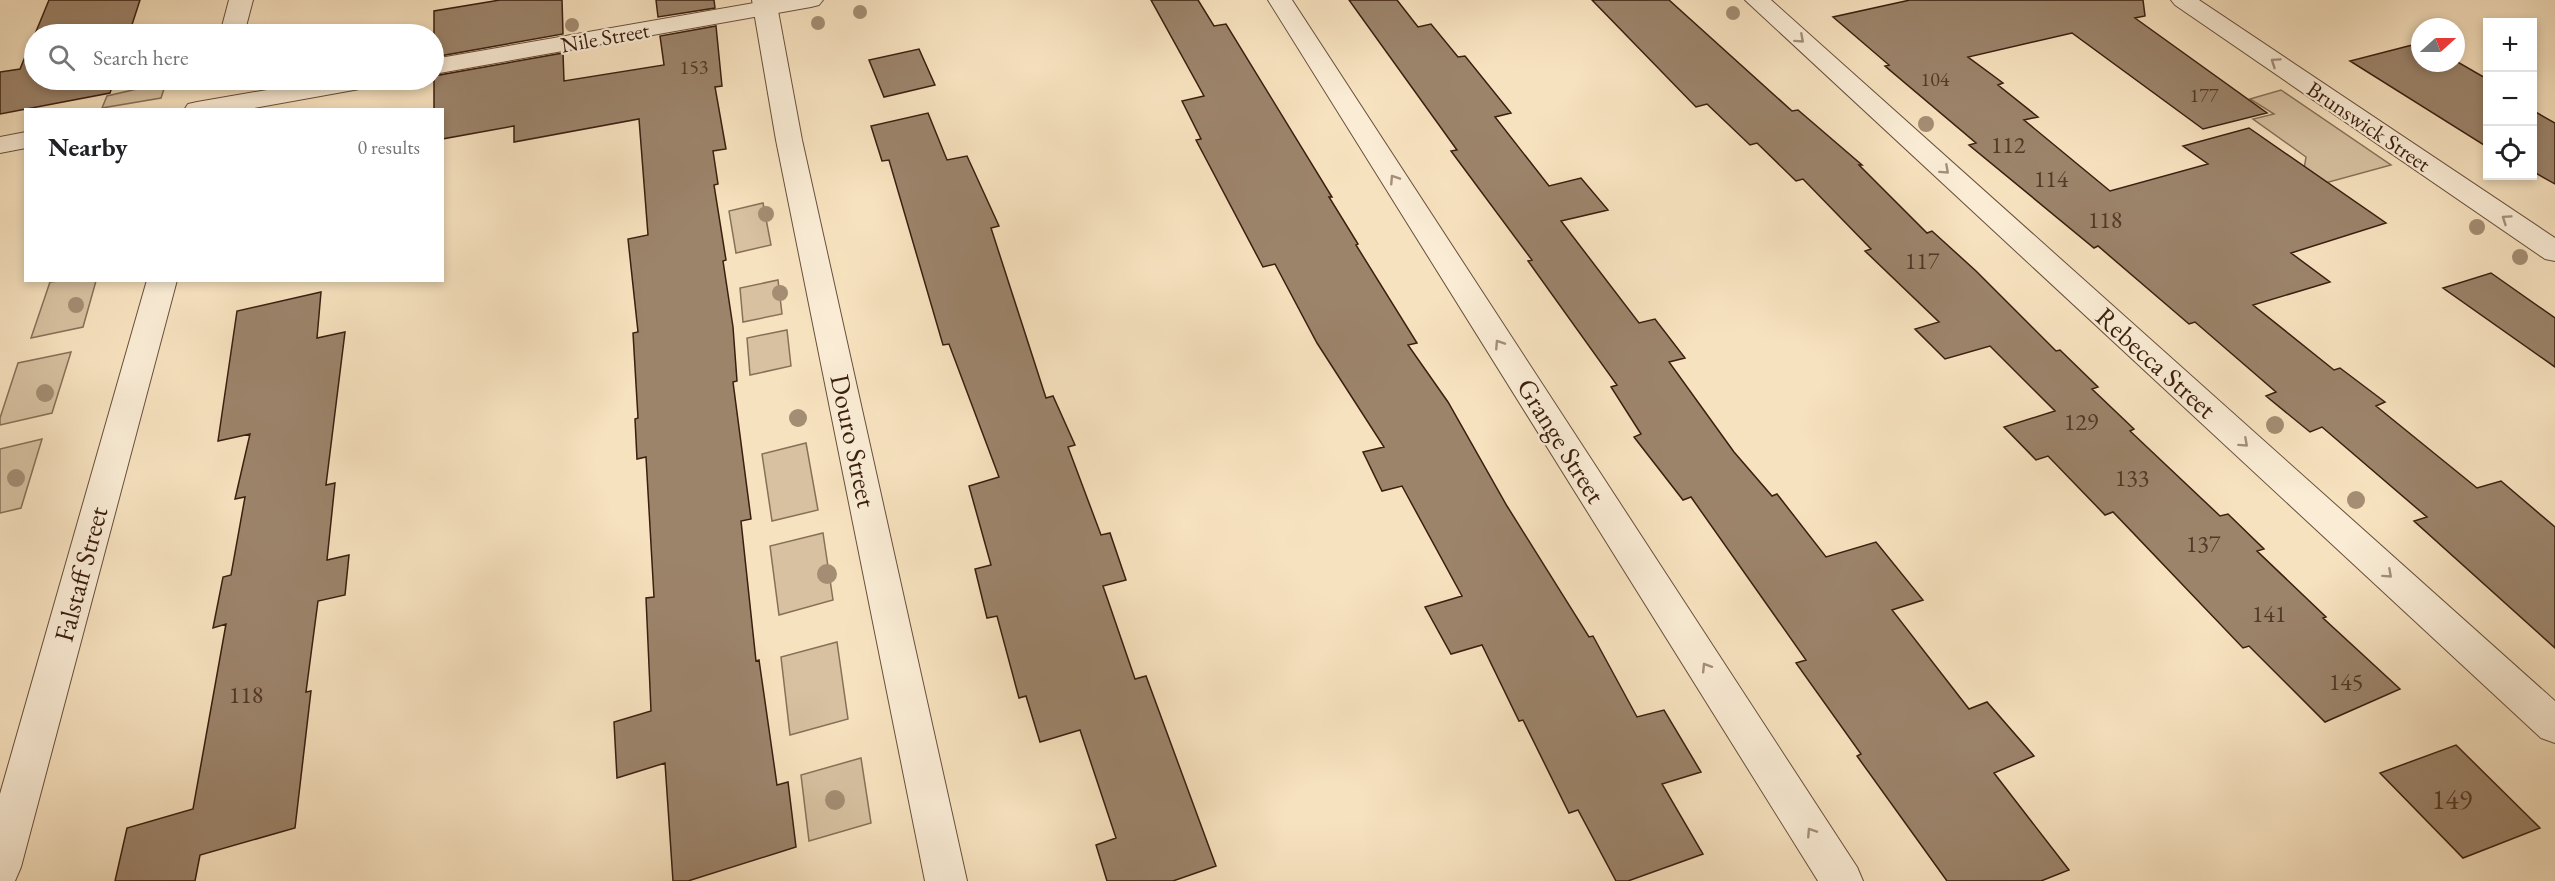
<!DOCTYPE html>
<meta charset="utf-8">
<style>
:root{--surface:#fff;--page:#f6f6f6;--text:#202124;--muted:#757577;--line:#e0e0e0}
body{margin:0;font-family:"EB Garamond",serif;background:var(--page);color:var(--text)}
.controls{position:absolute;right:18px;top:18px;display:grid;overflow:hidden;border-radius:0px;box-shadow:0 3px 9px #0003}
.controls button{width:54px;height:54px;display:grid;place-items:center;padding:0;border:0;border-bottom:2px solid var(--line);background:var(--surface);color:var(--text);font:30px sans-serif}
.compass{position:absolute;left:2411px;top:18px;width:54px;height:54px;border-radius:50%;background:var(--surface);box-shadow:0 3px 9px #0003;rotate:69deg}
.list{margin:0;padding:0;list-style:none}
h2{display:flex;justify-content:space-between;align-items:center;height:78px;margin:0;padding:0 24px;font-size:26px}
h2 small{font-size:20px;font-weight:400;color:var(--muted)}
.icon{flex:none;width:33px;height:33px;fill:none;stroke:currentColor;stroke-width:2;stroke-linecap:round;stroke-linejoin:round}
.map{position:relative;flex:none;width:2555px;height:881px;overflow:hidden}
.search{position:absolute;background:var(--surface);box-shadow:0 3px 9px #0003;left:24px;top:24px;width:420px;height:66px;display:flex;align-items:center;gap:15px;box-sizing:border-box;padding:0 21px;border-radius:33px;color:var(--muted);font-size:22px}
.panel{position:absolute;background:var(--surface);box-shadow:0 3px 9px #0003;left:24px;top:108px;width:420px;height:174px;border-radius:0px}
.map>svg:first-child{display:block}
.green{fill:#d7c1a1;stroke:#887058;stroke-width:1.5}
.building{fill:#9c846b;stroke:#3a1e0f;stroke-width:1.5}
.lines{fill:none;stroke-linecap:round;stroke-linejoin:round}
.minor-casing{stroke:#694f3b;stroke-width:2}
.tertiary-casing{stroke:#694f3b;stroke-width:2}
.minor{fill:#faecd5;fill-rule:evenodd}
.tertiary{fill:#faecd5;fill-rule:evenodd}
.tree{fill:#a48d73}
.oneway{stroke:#a48f7c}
.labels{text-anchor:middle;stroke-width:4.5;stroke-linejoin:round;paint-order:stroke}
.far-number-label{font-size:20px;fill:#523826}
.far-street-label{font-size:22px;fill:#3a1e0f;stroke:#faecd5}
.number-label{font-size:24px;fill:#523826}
.street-label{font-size:27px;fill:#3a1e0f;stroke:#faecd5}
.near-number-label{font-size:28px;fill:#523826}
</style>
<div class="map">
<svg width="2555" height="881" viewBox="0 0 2555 881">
<rect width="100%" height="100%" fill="#f7e2bf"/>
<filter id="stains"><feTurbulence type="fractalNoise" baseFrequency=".00333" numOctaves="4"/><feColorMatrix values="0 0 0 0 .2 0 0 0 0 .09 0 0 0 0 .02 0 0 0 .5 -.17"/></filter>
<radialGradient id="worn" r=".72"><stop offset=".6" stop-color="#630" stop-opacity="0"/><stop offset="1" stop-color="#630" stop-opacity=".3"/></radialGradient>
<path class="green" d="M 144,80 L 167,80 L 161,98 L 102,108 L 107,96 L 141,88 Z
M 2281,90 L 2391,165 L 2256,202 L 2304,169 L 2306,157 L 2253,119 L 2274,114 L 2250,99 Z
M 763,203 L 771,245 L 736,253 L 729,211 Z
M 778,280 L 782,314 L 743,322 L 740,288 Z
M 58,281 L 96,281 L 83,327 L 31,338 L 50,282 Z
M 787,330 L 791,366 L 750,375 L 747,338 Z
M 71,352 L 52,413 L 0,425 L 0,418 L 18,363 Z
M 42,439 L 21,508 L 0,513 L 0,449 Z
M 806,443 L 818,510 L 772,521 L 762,454 Z
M 823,533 L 833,600 L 779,615 L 770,546 Z
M 837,642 L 848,719 L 790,735 L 781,657 Z
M 861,758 L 871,823 L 809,841 L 801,775 Z"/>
<path class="building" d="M 49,0 L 140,0 L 129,34 L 35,34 Z
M 500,0 L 562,0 L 563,34 L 434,57 L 434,11 Z
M 656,0 L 714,0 L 715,8 L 658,17 Z
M 1151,0 L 1198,0 L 1214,26 L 1226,24 L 1332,197 L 1329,197 L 1358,244 L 1356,245 L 1417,343 L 1408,345 L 1448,402 L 1507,506 L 1589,637 L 1593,636 L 1637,717 L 1664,710 L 1701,772 L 1662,784 L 1703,854 L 1628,881 L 1616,881 L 1578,810 L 1569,813 L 1523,720 L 1519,721 L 1482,645 L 1451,654 L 1425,607 L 1462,596 L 1402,486 L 1382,491 L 1363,452 L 1384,447 L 1317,343 L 1275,264 L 1263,267 L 1196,140 L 1201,139 L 1182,101 L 1204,96 Z
M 1349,0 L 1397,0 L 1418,27 L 1431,24 L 1458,57 L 1465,56 L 1511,113 L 1495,117 L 1549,186 L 1581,178 L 1608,210 L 1561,221 L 1639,323 L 1655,319 L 1685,358 L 1669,362 L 1734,452 L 1772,496 L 1777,494 L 1826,557 L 1876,542 L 1923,600 L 1892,610 L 1969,709 L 1987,702 L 2034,756 L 1994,773 L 2069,870 L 2041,881 L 1947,881 L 1857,756 L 1861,754 L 1796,663 L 1806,660 L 1691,497 L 1683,500 L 1634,437 L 1641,434 L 1611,387 L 1617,385 L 1528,261 L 1532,260 L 1451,151 L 1457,150 Z
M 1592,0 L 1669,0 L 1792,111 L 1798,110 L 1862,165 L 1859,165 L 1927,233 L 1932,231 L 1976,271 L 2056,351 L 2060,350 L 2098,387 L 2092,389 L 2134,429 L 2130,431 L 2220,516 L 2228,514 L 2264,549 L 2257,551 L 2326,617 L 2323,618 L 2400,689 L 2325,722 L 2249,646 L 2243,648 L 2113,512 L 2105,515 L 2048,456 L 2036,460 L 2004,427 L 2055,411 L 1990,346 L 1945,359 L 1915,329 L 1939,322 L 1865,251 L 1871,249 L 1803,179 L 1796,181 L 1757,143 L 1750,145 L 1707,104 L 1696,107 Z
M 1910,0 L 2143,0 L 2145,16 L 2135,18 L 2267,113 L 2203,129 L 2072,33 L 1968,57 L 2003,83 L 1998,85 L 2038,117 L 2024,120 L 2110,191 L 2208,164 L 2183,146 L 2249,128 L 2386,223 L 2291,253 L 2330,282 L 2253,305 L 2334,370 L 2340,368 L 2385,402 L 2376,406 L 2477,488 L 2501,481 L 2555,527 L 2555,648 L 2414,521 L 2427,517 L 2322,427 L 2310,432 L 2266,396 L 2276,392 L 2195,322 L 2189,324 L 2098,246 L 2094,248 L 1969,145 L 1976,143 L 1885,66 L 1889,65 L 1833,17 Z
M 716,26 L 722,86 L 715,87 L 726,149 L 713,151 L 718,184 L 714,185 L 726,260 L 723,261 L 733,327 L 737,381 L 733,382 L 751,519 L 741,521 L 756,661 L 759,660 L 777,785 L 788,782 L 796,847 L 688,881 L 673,881 L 665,763 L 617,778 L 614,722 L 651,711 L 646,598 L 654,597 L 646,457 L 637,459 L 635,419 L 638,418 L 633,333 L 638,332 L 628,239 L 648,235 L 639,119 L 514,142 L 514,126 L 442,139 L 442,110 L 434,110 L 434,76 L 563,53 L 564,81 L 664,65 L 660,36 Z
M 34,35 L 34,80 L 114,80 L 110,93 L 0,114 L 0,72 L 20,69 Z
M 2420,43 L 2420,63 L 2456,63 L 2456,61 L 2487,79 L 2487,147 L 2350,61 Z
M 919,49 L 935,85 L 884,97 L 869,60 Z
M 2532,110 L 2555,123 L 2555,184 L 2532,171 Z
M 928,113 L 947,160 L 967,156 L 999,226 L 991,228 L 1046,398 L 1053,396 L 1075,445 L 1068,447 L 1101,535 L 1110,533 L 1126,580 L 1103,586 L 1135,679 L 1146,676 L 1216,866 L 1173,881 L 1107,881 L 1096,845 L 1116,838 L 1080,730 L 1040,742 L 1026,696 L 1019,698 L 997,616 L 987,618 L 975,569 L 991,565 L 969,486 L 999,477 L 949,344 L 943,345 L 889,160 L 882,161 L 871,126 Z
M 2491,273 L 2555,318 L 2555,367 L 2443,288 Z
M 321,292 L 317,338 L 345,332 L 326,485 L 335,483 L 327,560 L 349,555 L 345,595 L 318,601 L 306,692 L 311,691 L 295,828 L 200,855 L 195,881 L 115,881 L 127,828 L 193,809 L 226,624 L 213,628 L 223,577 L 231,575 L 245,497 L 235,499 L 250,434 L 218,441 L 237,311 Z
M 2456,745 L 2540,828 L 2463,858 L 2380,773 Z"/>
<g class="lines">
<defs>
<path id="minor" d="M 229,0 L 253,0 L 244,34 L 220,34 Z
M 771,0 L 823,0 L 819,5 L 811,7 L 434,74 L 434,59 Z
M 1268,0 L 1292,0 L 1857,867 L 1863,881 L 1818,881 Z
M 1745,0 L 1771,0 L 2555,701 L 2555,743 L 2541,738 Z
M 2171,0 L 2199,0 L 2555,238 L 2555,261 L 2545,259 L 2175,5 Z
M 325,80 L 378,80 L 374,85 L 365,88 L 243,110 L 184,110 L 188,104 L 197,102 Z
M 26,132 L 26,148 L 0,153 L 0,137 Z
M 147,280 L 177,280 L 21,867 L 15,881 L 0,881 L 0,794 Z"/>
<path id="tertiary" d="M 752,0 L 776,0 L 802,140 L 967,881 L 925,881 L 776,140 Z"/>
</defs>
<use href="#minor" class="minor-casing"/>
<use href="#tertiary" class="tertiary-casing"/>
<use href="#minor" class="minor"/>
<use href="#tertiary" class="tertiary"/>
</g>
<g class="tree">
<circle cx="860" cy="12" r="7"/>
<circle cx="1733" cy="13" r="7"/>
<circle cx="818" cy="23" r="7"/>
<circle cx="572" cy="25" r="7"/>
<circle cx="1926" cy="124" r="8"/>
<circle cx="766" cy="214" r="8"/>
<circle cx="2477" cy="227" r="8"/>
<circle cx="2520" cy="257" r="8"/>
<circle cx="780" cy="293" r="8"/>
<circle cx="76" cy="305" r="8"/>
<circle cx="45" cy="393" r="9"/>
<circle cx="798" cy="418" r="9"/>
<circle cx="2275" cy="425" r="9"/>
<circle cx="16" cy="478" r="9"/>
<circle cx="2356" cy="500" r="9"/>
<circle cx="827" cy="574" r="10"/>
<circle cx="835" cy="800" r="10"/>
</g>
<defs><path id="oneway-chevron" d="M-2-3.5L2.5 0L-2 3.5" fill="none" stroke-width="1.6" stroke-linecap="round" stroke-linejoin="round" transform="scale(1.5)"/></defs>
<g class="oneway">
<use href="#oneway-chevron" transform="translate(1800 39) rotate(42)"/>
<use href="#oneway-chevron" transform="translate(2275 62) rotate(-146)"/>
<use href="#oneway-chevron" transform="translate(1945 170) rotate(42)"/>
<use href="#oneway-chevron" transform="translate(1394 179) rotate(-123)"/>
<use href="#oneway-chevron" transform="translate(2506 219) rotate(-146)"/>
<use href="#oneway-chevron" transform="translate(1499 344) rotate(-123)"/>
<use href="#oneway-chevron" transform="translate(2244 443) rotate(42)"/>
<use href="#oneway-chevron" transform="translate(2388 574) rotate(42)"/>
<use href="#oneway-chevron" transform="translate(1706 667) rotate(-122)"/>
<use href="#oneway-chevron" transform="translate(1811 832) rotate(-123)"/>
</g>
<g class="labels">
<g class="far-number-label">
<text x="694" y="74">153</text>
<text x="1935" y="86">104</text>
<text x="2204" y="102">177</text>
</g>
<g class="far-street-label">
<text transform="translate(605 37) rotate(-10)" y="8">Nile Street</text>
<text transform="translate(2369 126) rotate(34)" y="8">Brunswick Street</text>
</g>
<g class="number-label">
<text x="2008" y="153">112</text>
<text x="2051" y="187">114</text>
<text x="2105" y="228">118</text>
<text x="1922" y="269">117</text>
<text x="2081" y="430">129</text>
<text x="2132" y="486">133</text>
<text x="2203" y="552">137</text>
<text x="2269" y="622">141</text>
<text x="2346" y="690">145</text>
<text x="246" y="703">118</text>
</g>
<g class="street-label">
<text transform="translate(2156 363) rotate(42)" y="9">Rebecca Street</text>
<text transform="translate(853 441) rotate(78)" y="9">Douro Street</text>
<text transform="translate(1561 441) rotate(58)" y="9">Grange Street</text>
<text transform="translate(81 574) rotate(-75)" y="9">Falstaff Street</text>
</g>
<g class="near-number-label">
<text x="2452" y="809">149</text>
</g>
</g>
<rect width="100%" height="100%" filter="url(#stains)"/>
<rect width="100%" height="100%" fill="url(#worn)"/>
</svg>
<div class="controls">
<button>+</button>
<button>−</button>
<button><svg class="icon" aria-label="locate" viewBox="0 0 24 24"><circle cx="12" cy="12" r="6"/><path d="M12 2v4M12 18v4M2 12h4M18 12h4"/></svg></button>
</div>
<svg class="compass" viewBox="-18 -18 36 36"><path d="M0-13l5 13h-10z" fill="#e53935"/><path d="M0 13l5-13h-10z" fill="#757577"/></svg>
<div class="search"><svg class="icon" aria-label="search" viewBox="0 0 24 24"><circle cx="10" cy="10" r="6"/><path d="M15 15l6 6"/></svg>Search here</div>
<section class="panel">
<h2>Nearby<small>0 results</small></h2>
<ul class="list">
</ul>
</section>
</div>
